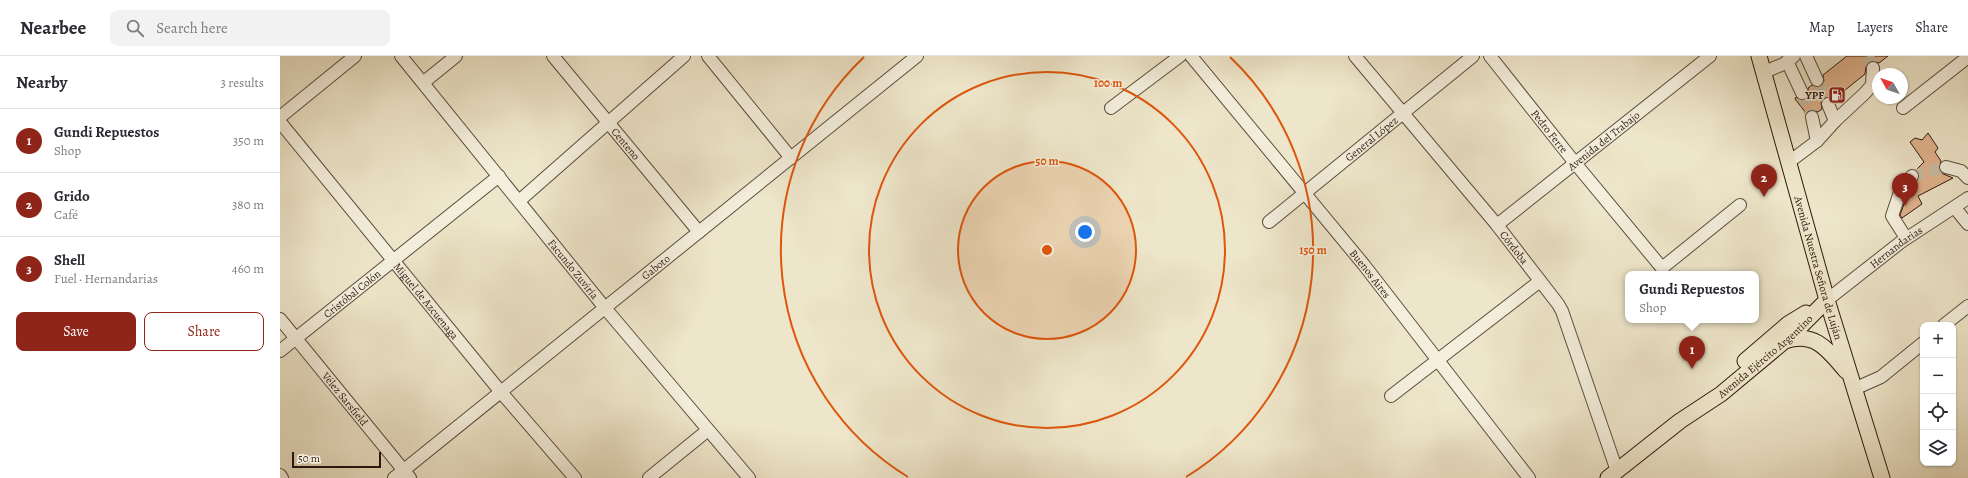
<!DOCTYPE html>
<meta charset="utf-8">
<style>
:root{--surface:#fff;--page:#f2f2f3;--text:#2b2b33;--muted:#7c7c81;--line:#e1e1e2;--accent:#8f2418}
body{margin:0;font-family:Alegreya,serif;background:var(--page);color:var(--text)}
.controls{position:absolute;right:12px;bottom:12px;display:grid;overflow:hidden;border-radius:8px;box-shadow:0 1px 3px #0004}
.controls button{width:36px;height:36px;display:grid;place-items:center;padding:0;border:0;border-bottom:1px solid var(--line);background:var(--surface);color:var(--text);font:20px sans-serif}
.compass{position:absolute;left:1592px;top:12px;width:36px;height:36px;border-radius:50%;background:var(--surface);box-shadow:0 1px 3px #0004;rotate:310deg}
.scale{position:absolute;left:12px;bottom:10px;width:89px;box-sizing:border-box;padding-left:4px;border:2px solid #2c1810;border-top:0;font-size:11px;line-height:14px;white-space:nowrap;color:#2c1810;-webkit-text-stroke:3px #f4efdd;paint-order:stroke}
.you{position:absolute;left:805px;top:176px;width:14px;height:14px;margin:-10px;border:3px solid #fff;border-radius:50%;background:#1a73e8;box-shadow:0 0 0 6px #1a73e833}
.badge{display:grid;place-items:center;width:26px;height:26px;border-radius:50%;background:var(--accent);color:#fff;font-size:13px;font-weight:700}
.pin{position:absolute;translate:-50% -33px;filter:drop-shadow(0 1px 2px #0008)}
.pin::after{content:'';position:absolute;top:21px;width:14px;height:12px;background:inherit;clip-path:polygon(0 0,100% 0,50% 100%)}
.popup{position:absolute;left:1345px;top:215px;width:134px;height:52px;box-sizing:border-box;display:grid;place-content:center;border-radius:8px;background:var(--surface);filter:drop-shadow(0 1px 3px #0005);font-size:13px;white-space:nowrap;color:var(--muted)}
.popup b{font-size:15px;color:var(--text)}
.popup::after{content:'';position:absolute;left:50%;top:100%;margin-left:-8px;border:8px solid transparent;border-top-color:var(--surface)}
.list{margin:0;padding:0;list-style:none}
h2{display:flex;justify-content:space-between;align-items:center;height:52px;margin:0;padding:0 16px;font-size:17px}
h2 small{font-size:13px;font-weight:400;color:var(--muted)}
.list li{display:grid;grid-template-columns:26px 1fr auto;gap:12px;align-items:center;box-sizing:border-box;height:64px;padding:0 16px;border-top:1px solid var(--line)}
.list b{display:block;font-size:15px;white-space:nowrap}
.list p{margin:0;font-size:13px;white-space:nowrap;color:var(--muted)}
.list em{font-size:13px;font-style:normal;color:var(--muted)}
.actions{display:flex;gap:8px;padding:12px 16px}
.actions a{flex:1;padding:9px 0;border:1px solid var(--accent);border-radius:8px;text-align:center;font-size:14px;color:var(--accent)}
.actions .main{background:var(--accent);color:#fff}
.icon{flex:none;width:22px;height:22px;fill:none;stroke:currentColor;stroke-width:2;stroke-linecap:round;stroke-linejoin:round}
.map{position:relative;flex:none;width:1688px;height:422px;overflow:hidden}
header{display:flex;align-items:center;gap:24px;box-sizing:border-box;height:56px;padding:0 20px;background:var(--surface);border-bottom:1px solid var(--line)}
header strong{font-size:19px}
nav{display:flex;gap:22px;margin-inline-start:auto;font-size:14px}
.search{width:280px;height:36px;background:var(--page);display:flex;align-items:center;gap:10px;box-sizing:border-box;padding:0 14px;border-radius:8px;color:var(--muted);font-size:15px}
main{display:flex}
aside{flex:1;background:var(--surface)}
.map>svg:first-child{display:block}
.building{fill:#e1b38d;stroke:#2c1810}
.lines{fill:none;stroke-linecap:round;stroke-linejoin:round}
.minor-tunnel{stroke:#c7bda5;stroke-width:12;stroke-dasharray:12 6;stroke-linecap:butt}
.minor-casing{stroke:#5c4c3e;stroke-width:14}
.major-casing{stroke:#2c1810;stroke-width:17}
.minor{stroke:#f4efdd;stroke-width:12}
.major{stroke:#eee6ca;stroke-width:15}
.ring{fill:none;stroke:#df560c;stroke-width:2}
.labels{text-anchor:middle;stroke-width:3;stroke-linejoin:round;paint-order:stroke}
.poi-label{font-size:11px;font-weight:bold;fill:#2c1810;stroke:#f4efdd;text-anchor:end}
.street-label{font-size:11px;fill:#2c1810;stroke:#f4efdd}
.centre{fill:#df560c;stroke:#f4efdd;stroke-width:2}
.ring-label{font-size:12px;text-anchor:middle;font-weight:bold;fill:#df560c;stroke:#f4efdd;stroke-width:3;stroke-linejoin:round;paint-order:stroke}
</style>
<header>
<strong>Nearbee</strong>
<div class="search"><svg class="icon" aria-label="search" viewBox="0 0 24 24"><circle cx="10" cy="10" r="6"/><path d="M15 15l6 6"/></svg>Search here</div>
<nav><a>Map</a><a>Layers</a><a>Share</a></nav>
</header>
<main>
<aside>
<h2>Nearby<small>3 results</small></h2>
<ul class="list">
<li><span class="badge">1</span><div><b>Gundi Repuestos</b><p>Shop</p></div><em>350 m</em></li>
<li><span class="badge">2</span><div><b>Grido</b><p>Café</p></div><em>380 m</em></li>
<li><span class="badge">3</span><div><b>Shell</b><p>Fuel · Hernandarias</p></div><em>460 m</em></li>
</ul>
<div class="actions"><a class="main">Save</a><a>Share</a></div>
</aside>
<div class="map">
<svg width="1688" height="422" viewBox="0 0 1688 422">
<rect width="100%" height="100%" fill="#eee6ca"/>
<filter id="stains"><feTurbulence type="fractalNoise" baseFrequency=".005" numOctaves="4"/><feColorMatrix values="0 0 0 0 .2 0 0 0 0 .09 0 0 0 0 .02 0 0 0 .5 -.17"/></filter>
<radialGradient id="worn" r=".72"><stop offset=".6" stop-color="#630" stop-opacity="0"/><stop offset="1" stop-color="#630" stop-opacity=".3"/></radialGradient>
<path class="building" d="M 1567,0 L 1608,0 L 1599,7 L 1594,5 L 1589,6 L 1586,11 L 1585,18 L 1554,43 L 1549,41 L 1542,43 L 1541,47 L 1542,53 L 1538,56 L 1531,54 L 1526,57 L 1515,43 L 1516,41 L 1521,44 L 1526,44 L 1529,38 L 1528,32 L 1532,29 L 1536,31 L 1540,31 L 1544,25 L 1543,19 Z
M 1648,77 L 1658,92 L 1655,96 L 1661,105 L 1659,113 L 1661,117 L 1673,122 L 1638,140 L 1642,148 L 1622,162 L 1620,159 L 1628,137 L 1639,122 L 1639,117 L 1636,114 L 1644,106 L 1630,86 L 1635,82 L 1642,84 Z"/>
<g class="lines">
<path class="minor-tunnel" d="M 1588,0 L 1593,12
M 1537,24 L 1548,48
M 1522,37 L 1532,61
M 1632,120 L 1666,111"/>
<defs>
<g id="minor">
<path id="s1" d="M 121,0 L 325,252 L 469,422"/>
<path id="s2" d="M 273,0 L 419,176"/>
<path d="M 428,0 L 511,102"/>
<path id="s3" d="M 911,0 L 1084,209 L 1249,422"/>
<path id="s4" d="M 1075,0 L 1217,169 L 1278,248 L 1282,255 L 1337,415"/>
<path id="s5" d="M 1210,0 L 1295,107 L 1382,212 L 1460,149"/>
<path d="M 1526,0 L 1537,24"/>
<path d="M 1507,5 L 1522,37"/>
<path d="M 1484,16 L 1506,7 L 1514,0"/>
<path d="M 144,26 L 176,0"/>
<path d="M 1548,48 L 1555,65"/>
<path d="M 831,52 L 900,0"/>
<path d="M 1623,52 L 1688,1"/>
<path d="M 0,61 L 75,0"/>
<path d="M 1532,61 L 1537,85"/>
<path id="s6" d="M 0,66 L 220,335 L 295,422"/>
<path d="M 1509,106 L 1537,85 L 1555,65 L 1585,37 L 1592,29 L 1593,12"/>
<path d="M 1666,111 L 1681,115 L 1688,122"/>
<path d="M 239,145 L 404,0"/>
<path d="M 1675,152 L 1688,168"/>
<path id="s7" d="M 989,166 L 1193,0"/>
<path id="s8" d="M 1217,169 L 1430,0"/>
<path d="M 1626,182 L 1612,160 L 1621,133 L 1632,120"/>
<path id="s9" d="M 1547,244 L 1621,186 L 1688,142"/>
<path id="s10" d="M 0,263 L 130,422"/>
<path d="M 1664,269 L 1688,250"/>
<path id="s11" d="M 0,295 L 219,120"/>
<path d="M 1574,333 L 1601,321 L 1643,287"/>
<path d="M 1111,340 L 1260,225"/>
<path d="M 0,419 L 2,422"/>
<path id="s12" d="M 114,422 L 637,0"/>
<path d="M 369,422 L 428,374"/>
</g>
<g id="major">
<path id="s13" d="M 1479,0 L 1547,244 L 1602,422"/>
<path d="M 1505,285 C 1535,275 1548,294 1566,315"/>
<path d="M 1465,305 L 1508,268 L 1526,257"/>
<path id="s14" d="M 1328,422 L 1400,365 L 1441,338 L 1513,278 L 1547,244"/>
</g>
</defs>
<use href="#minor" class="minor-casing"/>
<use href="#major" class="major-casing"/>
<use href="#minor" class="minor"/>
<use href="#major" class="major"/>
</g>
<circle cx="767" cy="194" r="89" fill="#df560c" fill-opacity=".12"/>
<g class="ring">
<circle cx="767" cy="194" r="89"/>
<circle cx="767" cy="194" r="178"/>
<path d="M628 421A266 266 0 0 1 584 1M950 1A266 266 0 0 1 906 421"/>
</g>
<defs>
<symbol id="fuel-square" viewBox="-11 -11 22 22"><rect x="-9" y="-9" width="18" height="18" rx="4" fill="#8f2418" stroke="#f4efdd"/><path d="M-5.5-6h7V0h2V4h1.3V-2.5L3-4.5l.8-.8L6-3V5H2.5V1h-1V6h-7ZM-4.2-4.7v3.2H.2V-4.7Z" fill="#fff"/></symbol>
</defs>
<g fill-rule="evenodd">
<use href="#fuel-square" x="1547" y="29" width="20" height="20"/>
</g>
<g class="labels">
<g class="poi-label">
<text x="1544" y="43">YPF</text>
</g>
<g class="street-label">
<text dy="4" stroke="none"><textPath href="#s5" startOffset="96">Pedro Ferre</textPath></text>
<text dy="4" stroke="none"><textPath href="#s7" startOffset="132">General López</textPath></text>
<text dy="4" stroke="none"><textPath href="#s8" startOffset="136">Avenida del Trabajo</textPath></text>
<text dy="4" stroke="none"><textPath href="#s2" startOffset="114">Centeno</textPath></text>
<text dy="4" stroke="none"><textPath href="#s4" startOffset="249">Córdoba</textPath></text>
<text dy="4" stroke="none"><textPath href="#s9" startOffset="87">Hernandarias</textPath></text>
<text dy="4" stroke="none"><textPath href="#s12" startOffset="336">Gaboto</textPath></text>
<text dy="4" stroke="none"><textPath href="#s13" startOffset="220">Avenida Nuestra Señora de Luján</textPath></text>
<text dy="4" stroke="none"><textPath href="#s1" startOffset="274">Facundo Zuviría</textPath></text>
<text dy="4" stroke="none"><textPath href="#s3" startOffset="282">Buenos Aires</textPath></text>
<text dy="4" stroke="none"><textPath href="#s11" startOffset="92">Cristóbal Colón</textPath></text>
<text dy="4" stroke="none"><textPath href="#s6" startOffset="231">Miguel de Azcuenaga</textPath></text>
<text dy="4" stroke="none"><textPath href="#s14" startOffset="199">Avenida Ejército Argentino</textPath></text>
<text dy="4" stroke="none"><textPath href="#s10" startOffset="103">Vélez Sarsfield</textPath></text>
</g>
</g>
<circle cx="767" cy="194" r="6" class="centre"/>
<g class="ring-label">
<text x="828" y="31">100 m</text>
<text x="767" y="109">50 m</text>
<text x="1033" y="198">150 m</text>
</g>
<rect width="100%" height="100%" filter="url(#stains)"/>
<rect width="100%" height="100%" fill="url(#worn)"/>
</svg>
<div class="controls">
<button>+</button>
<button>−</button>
<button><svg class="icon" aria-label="locate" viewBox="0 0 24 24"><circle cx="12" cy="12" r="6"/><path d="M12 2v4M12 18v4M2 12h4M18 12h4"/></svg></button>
<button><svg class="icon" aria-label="layers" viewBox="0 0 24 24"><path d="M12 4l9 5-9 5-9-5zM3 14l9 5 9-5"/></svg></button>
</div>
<svg class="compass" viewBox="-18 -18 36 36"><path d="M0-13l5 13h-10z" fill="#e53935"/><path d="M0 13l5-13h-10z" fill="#7c7c81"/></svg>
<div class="scale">50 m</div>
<div class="you"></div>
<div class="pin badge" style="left:1412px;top:313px">1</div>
<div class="popup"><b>Gundi Repuestos</b>Shop</div>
<div class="pin badge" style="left:1484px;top:141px">2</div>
<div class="pin badge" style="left:1625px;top:150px">3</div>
</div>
</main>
